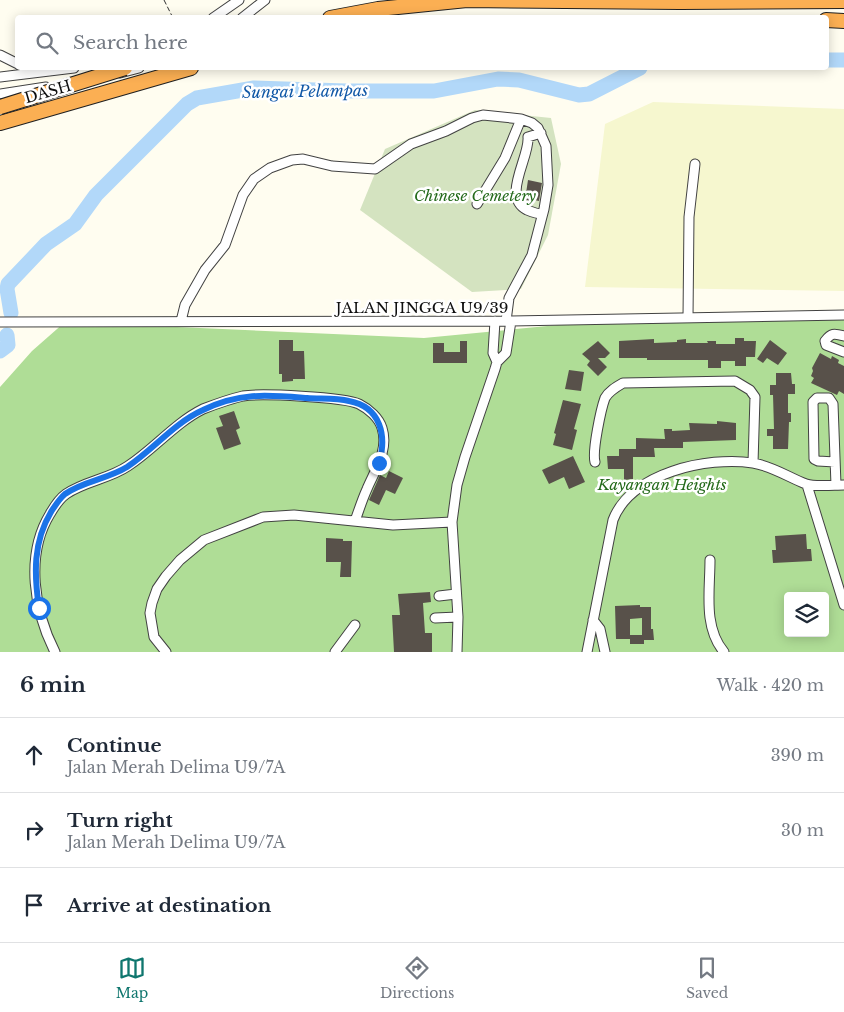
<!DOCTYPE html>
<meta charset="utf-8">
<style>
:root{--surface:#fff;--page:#f6f6f7;--text:#1f2937;--muted:#747a83;--line:#e0e1e3;--accent:#0f766e}
body{margin:0;font-family:"Libre Baskerville",serif;background:var(--page);color:var(--text)}
.controls{position:absolute;right:15px;bottom:15px;display:grid;overflow:hidden;border-radius:5px;box-shadow:0 2px 12px #0003}
.controls button{width:45px;height:45px;display:grid;place-items:center;padding:0;border:0;border-bottom:1px solid var(--line);background:var(--surface);color:var(--text);font:25px sans-serif}
.stop{position:absolute;width:15px;height:15px;margin:-11px;border:4px solid #1a73e8;border-radius:50%;background:#fff}
.stop.end{background:#1a73e8;border-color:#fff;box-shadow:0 1px 5px #0008}
.list{margin:0;padding:0;list-style:none}
h2{display:flex;justify-content:space-between;align-items:center;height:65px;margin:0;padding:0 20px;font-size:21px}
h2 small{font-size:16px;font-weight:400;color:var(--muted)}
.list li{display:grid;grid-template-columns:32px 1fr auto;gap:15px;align-items:center;box-sizing:border-box;height:75px;padding:0 20px;border-top:1px solid var(--line)}
.list b{display:block;font-size:19px;white-space:nowrap}
.list p{margin:0;font-size:16px;white-space:nowrap;color:var(--muted)}
.list em{font-size:16px;font-style:normal;color:var(--muted)}
.icon{flex:none;width:28px;height:28px;fill:none;stroke:currentColor;stroke-width:2;stroke-linecap:round;stroke-linejoin:round}
.map{position:relative;flex:none;width:844px;height:652px;overflow:hidden}
.search{position:absolute;background:var(--surface);box-shadow:0 2px 12px #0003;left:15px;right:15px;top:15px;height:55px;display:flex;align-items:center;gap:12px;box-sizing:border-box;padding:0 18px;border-radius:5px;color:var(--muted);font-size:19px}
.sheet{height:290px;background:var(--surface)}
nav{display:flex;justify-content:space-around;align-items:center;box-sizing:border-box;height:70px;border-top:1px solid var(--line);background:var(--surface);font-size:14px;color:var(--muted)}
nav a{display:grid;justify-items:center;gap:2px}
nav .on{color:var(--accent)}
.map>svg:first-child{display:block}
.farmland{fill:#f6f7cf}
.forest{fill:#afdd96;fill-rule:evenodd}
.cemetery{fill:#d4e3c0}
.lines{fill:none;stroke-linecap:round;stroke-linejoin:round}
.river{stroke:#b2d8f9;stroke-width:15}
.building{fill:#58514a}
.minor-casing{stroke:#424242;stroke-width:11}
.highway-casing{stroke:#202020;stroke-width:16}
.path{stroke:#313131;stroke-width:1;stroke-dasharray:5 2.5;stroke-linecap:butt}
.minor{stroke:#fff;stroke-width:9}
.highway{stroke:#fbaf53;stroke-width:14}
.highway-bridge-casing{stroke:#202020;stroke-width:16;stroke-linecap:butt}
.highway-bridge{stroke:#fbaf53;stroke-width:14}
.route{stroke:#1a73e8;stroke-width:6}
.labels{text-anchor:middle;stroke-width:5;stroke-linejoin:round;paint-order:stroke}
.street-label{font-size:15px;fill:#0f0f0f;stroke:#fff}
.park-label{font-size:15px;font-style:italic;fill:#246a1b;stroke:#fff}
.water-label{font-size:16px;font-style:italic;fill:#1158a7;stroke:#fff}
</style>
<div class="map">
<svg width="844" height="652" viewBox="0 0 844 652">
<rect width="100%" height="100%" fill="#fffdf0"/>
<path class="farmland" d="M 653,102 L 844,109 L 844,291 L 585,287 L 605,124 Z"/>
<path class="forest" d="M 844,317 L 844,652 L 0,652 L 0,387 L 32,351 L 65,322 L 424,338 L 610,320 ZM 788,596 L 825,596 L 825,633 L 788,633 Z"/>
<path class="cemetery" d="M 475,110 L 551,118 L 561,164 L 548,235 L 521,289 L 472,292 L 360,210 L 385,149 Z"/>
<g class="lines">
<path class="river" d="M 826,60 L 844,60
M 11,313 L 7,289 L 8,284 L 46,244 L 75,224 L 96,195 L 187,104 L 197,98 L 254,88 L 346,91 L 434,91 L 498,79 L 519,80 L 579,95 L 589,94 L 640,68
M 0,351 L 8,345 L 7,335"/>
</g>
<path class="building" d="M 528,180 L 542,183 L 539,201 L 530,199 L 530,201 L 525,200 Z
M 735,338 L 744,338 L 744,341 L 756,341 L 755,357 L 746,357 L 746,366 L 735,366 L 735,361 L 721,361 L 721,368 L 708,368 L 708,360 L 647,360 L 647,358 L 619,358 L 619,341 L 654,339 L 654,343 L 677,342 L 677,340 L 686,339 L 686,343 L 708,343 L 707,341 L 716,341 L 716,344 L 735,344 Z
M 279,340 L 293,340 L 293,351 L 304,351 L 305,379 L 293,379 L 293,381 L 282,382 L 282,374 L 279,374 Z
M 770,340 L 787,353 L 778,365 L 767,358 L 763,363 L 757,359 Z
M 460,341 L 467,341 L 467,363 L 433,363 L 433,343 L 444,343 L 444,352 L 460,352 Z
M 598,341 L 610,353 L 605,358 L 598,358 L 607,367 L 598,376 L 587,365 L 590,361 L 582,354 Z
M 820,353 L 831,359 L 832,356 L 839,360 L 838,363 L 844,366 L 844,394 L 839,391 L 837,395 L 811,383 L 814,378 L 811,376 L 813,371 L 812,368 Z
M 569,370 L 584,372 L 581,391 L 565,389 Z
M 776,373 L 791,373 L 792,384 L 795,384 L 795,394 L 788,394 L 788,413 L 791,413 L 791,422 L 789,422 L 788,449 L 773,449 L 773,436 L 767,436 L 767,429 L 774,429 L 773,395 L 770,395 L 770,385 L 776,385 Z
M 563,400 L 581,404 L 574,429 L 577,430 L 572,450 L 553,445 L 556,434 L 554,433 Z
M 234,411 L 240,428 L 236,430 L 241,444 L 224,450 L 216,428 L 223,426 L 219,416 Z
M 717,421 L 736,423 L 736,440 L 683,442 L 683,448 L 654,448 L 655,457 L 633,457 L 633,479 L 624,480 L 624,469 L 608,469 L 607,456 L 619,456 L 619,449 L 636,449 L 636,438 L 665,439 L 664,429 L 672,429 L 672,431 L 690,430 L 689,423 L 717,424 Z
M 573,456 L 585,482 L 569,489 L 564,477 L 549,484 L 542,470 Z
M 389,471 L 403,478 L 395,494 L 386,490 L 379,505 L 369,500 L 380,475 L 386,478 Z
M 806,534 L 807,549 L 811,549 L 812,561 L 773,563 L 772,550 L 776,550 L 775,536 Z
M 326,538 L 343,539 L 343,541 L 352,541 L 351,577 L 340,577 L 341,562 L 326,562 Z
M 430,592 L 431,602 L 423,603 L 425,633 L 432,633 L 432,652 L 394,652 L 392,615 L 400,615 L 398,594 Z
M 640,605 L 640,607 L 651,607 L 651,629 L 653,629 L 654,640 L 644,640 L 644,644 L 630,644 L 630,635 L 642,635 L 642,618 L 630,619 L 630,639 L 616,639 L 615,606 Z"/>
<g class="lines">
<defs>
<path id="minor" d="M 213,18 L 239,0
M 242,18 L 265,0
M 0,55 L 18,64
M 120,73 L 139,68
M 0,77 L 74,68
M 0,94 L 46,87
M 541,133 L 528,137 C 530,157 501,197 527,210 C 532,212 537,214 542,214
M 477,204 L 505,158 L 521,119
M 688,318 L 689,217 L 695,164
M 181,321 L 185,305 L 205,270 L 225,245 L 243,195 L 254,179 L 270,168 L 292,160 L 303,159 L 332,166 L 375,169 L 411,144 L 446,131 L 472,118 L 483,115 L 521,119 L 532,123 L 538,128 L 546,146 L 548,185 L 544,209 L 532,255 L 509,298 L 506,321
M 495,321 L 493,353 L 497,362
M 0,322 L 511,321 L 844,315
M 844,336 C 834,333 831,333 825,341 L 826,345 L 844,352
M 595,462 C 592,451 601,409 605,398 C 609,391 616,387 623,383 L 735,381 L 750,390 L 755,397 L 753,463
M 835,462 L 818,461 L 814,459 L 813,402 L 817,398 L 829,398 L 833,404 L 836,485
M 807,485 L 844,605
M 710,560 C 710,591 703,627 724,652
M 439,596 L 456,594
M 435,618 L 458,617
M 593,620 L 600,629 L 605,652
M 55,652 C 34,611 25,555 50,514 C 54,507 59,499 66,494 C 85,481 109,479 128,466 C 154,449 175,423 203,409 C 216,404 230,399 243,396 C 260,393 344,397 359,404 C 369,409 379,418 382,428 C 389,450 375,470 367,489 C 362,500 359,510 355,521
M 166,652 L 154,637 L 150,613 L 152,603 L 157,589 L 166,576 L 180,560 L 204,540 L 263,517 L 294,515 L 393,525 L 452,522
M 335,652 L 355,625
M 457,652 L 458,617 L 452,522 L 457,485 L 465,457 L 495,369 L 497,362 L 506,353 L 511,321
M 587,652 L 613,520 C 631,473 707,456 753,463 C 772,466 788,477 806,484 C 814,487 834,485 844,485"/>
<path id="highway" d="M 330,18 L 378,9 L 467,0 L 680,2 L 844,1
M 826,20 L 844,21
M 0,123 L 191,68"/>
</defs>
<use href="#minor" class="minor-casing"/>
<use href="#highway" class="highway-casing"/>
<path class="path" d="M 164,0 L 173,18"/>
<use href="#minor" class="minor"/>
<use href="#highway" class="highway"/>
<defs>
<path id="highway-bridge" d="M 0,107 L 125,68"/>
</defs>
<use href="#highway-bridge" class="highway-bridge-casing"/>
<use href="#highway-bridge" class="highway-bridge"/>
</g>
<g class="lines">
<path class="route" d="M 39,608 C 34,574 33,542 51,512 C 55,506 59,499 65,494 C 83,481 108,479 127,467 C 154,449 174,423 203,410 C 240,392 268,395 307,398 C 321,399 336,398 349,401 C 381,407 387,436 379,463"/>
</g>
<g class="labels">
<g class="street-label">
<text transform="translate(48 92) rotate(-16)" y="5">DASH</text>
<text x="422" y="313">JALAN JINGGA U9/39</text>
</g>
<g class="park-label">
<text x="475" y="201">Chinese Cemetery</text>
<text x="662" y="490">Kayangan Heights</text>
</g>
<g class="water-label">
<text transform="translate(305 91) rotate(-1)" y="6">Sungai Pelampas</text>
</g>
</g>
</svg>
<div class="controls">
<button><svg class="icon" aria-label="layers" viewBox="0 0 24 24"><path d="M12 4l9 5-9 5-9-5zM3 14l9 5 9-5"/></svg></button>
</div>
<div class="stop" style="left:39px;top:608px"></div>
<div class="stop end" style="left:379px;top:463px"></div>
<div class="search"><svg class="icon" aria-label="search" viewBox="0 0 24 24"><circle cx="10" cy="10" r="6"/><path d="M15 15l6 6"/></svg>Search here</div>
</div>
<section class="sheet">
<h2>6 min<small>Walk · 420 m</small></h2>
<ul class="list">
<li><svg class="icon" aria-label="ahead" viewBox="0 0 24 24"><path d="M12 20V5M6 11l6-6 6 6"/></svg><div><b>Continue</b><p>Jalan Merah Delima U9/7A</p></div><em>390 m</em></li>
<li><svg class="icon" aria-label="right" viewBox="0 0 24 24"><path d="M7 20v-9h11M14 6l5 5-5 5"/></svg><div><b>Turn right</b><p>Jalan Merah Delima U9/7A</p></div><em>30 m</em></li>
<li><svg class="icon" aria-label="arrive" viewBox="0 0 24 24"><path d="M6 21V4h12l-3 4 3 4H6"/></svg><div><b>Arrive at destination</b></div></li>
</ul>
</section>
<nav>
<a class="on"><svg class="icon" aria-label="map" viewBox="0 0 24 24"><path d="M3 6l6-2 6 2 6-2v14l-6 2-6-2-6 2zM9 4v14M15 6v14"/></svg>Map</a>
<a><svg class="icon" aria-label="directions" viewBox="0 0 24 24"><path d="M12 3l9 9-9 9-9-9zM9 14v-3h6M13 9l2 2-2 2"/></svg>Directions</a>
<a><svg class="icon" aria-label="saved" viewBox="0 0 24 24"><path d="M7 4h10v16l-5-4-5 4z"/></svg>Saved</a>
</nav>
